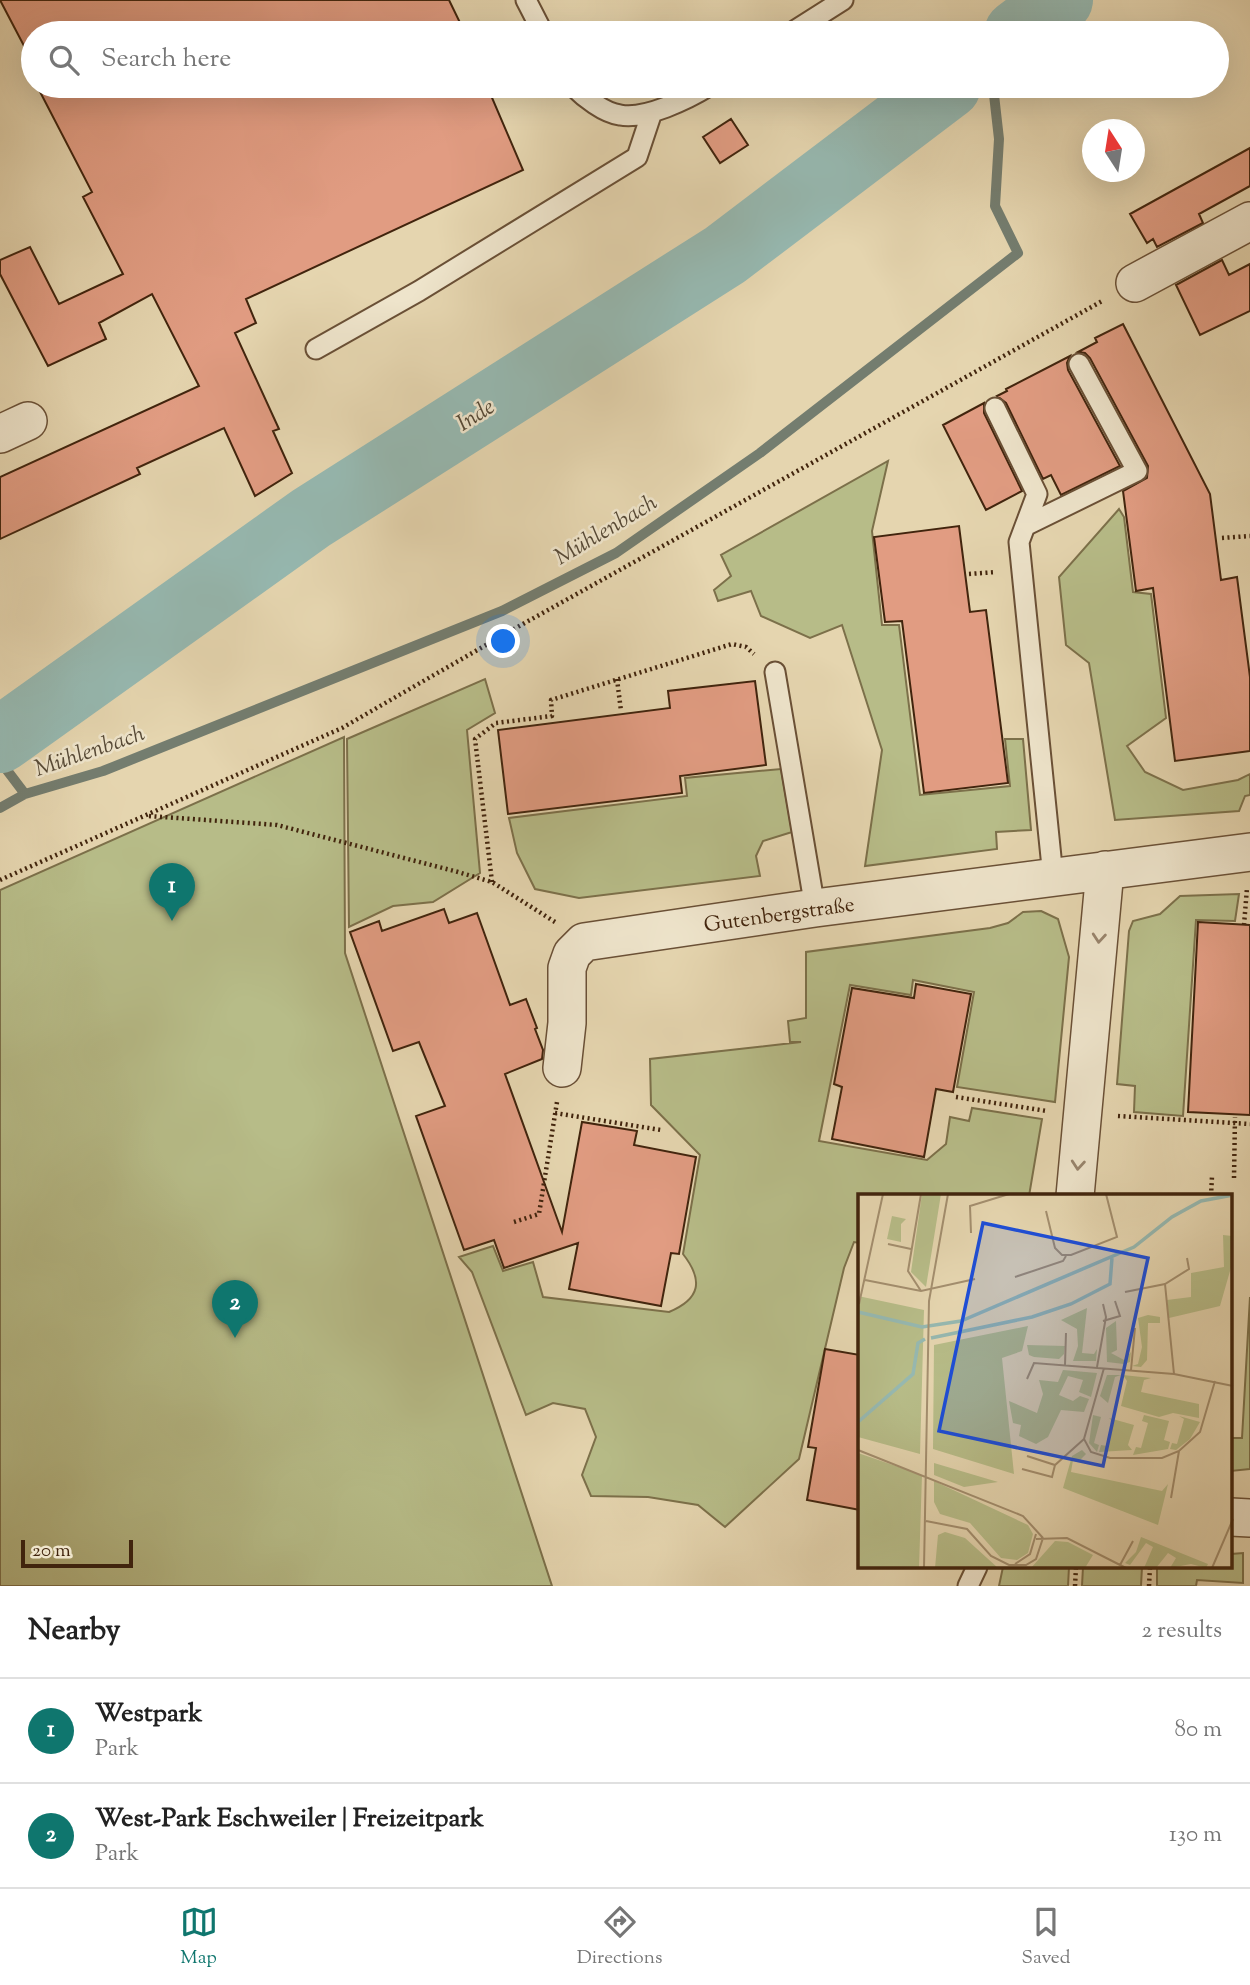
<!DOCTYPE html>
<meta charset="utf-8">
<style>
:root{--surface:#fff;--page:#f6f6f6;--text:#222;--muted:#767676;--line:#e0e0e0;--accent:#0f766e}
body{margin:0;font-family:"Sorts Mill Goudy",serif;background:var(--page);color:var(--text)}
.compass{position:absolute;left:1082px;top:119px;width:63px;height:63px;border-radius:50%;background:var(--surface);box-shadow:0 7px 28px #0002;rotate:348deg}
.scale{position:absolute;left:21px;bottom:18px;width:112px;box-sizing:border-box;padding-left:7px;border:4px solid #41240d;border-top:0;font-size:19px;line-height:24px;white-space:nowrap;color:#41240d;-webkit-text-stroke:5px #eee4cb;paint-order:stroke}
.you{position:absolute;left:504px;top:642px;width:24px;height:24px;margin:-18px;border:5px solid #fff;border-radius:50%;background:#1a73e8;box-shadow:0 0 0 10px #1a73e833}
.badge{display:grid;place-items:center;width:46px;height:46px;border-radius:50%;background:var(--accent);color:#fff;font-size:23px;font-weight:700}
.pin{position:absolute;translate:-50% -58px;filter:drop-shadow(0 2px 4px #0008)}
.pin::after{content:'';position:absolute;top:37px;width:24px;height:21px;background:inherit;clip-path:polygon(0 0,100% 0,50% 100%)}
.list{margin:0;padding:0;list-style:none}
h2{display:flex;justify-content:space-between;align-items:center;height:91px;margin:0;padding:0 28px;font-size:30px}
h2 small{font-size:23px;font-weight:400;color:var(--muted)}
.list li{display:grid;grid-template-columns:46px 1fr auto;gap:21px;align-items:center;box-sizing:border-box;height:105px;padding:0 28px;border-top:2px solid var(--line)}
.list b{display:block;font-size:26px;white-space:nowrap}
.list p{margin:0;font-size:23px;white-space:nowrap;color:var(--muted)}
.list em{font-size:23px;font-style:normal;color:var(--muted)}
.icon{flex:none;width:38px;height:38px;fill:none;stroke:currentColor;stroke-width:2;stroke-linecap:round;stroke-linejoin:round}
.map{position:relative;flex:none;width:1250px;height:1586px;overflow:hidden}
.search{position:absolute;background:var(--surface);box-shadow:0 7px 28px #0002;left:21px;right:21px;top:21px;height:77px;display:flex;align-items:center;gap:18px;box-sizing:border-box;padding:0 24px;border-radius:38px;color:var(--muted);font-size:26px}
.sheet{height:301px;background:var(--surface)}
nav{display:flex;justify-content:space-around;align-items:center;box-sizing:border-box;height:98px;border-top:2px solid var(--line);background:var(--surface);font-size:19px;color:var(--muted)}
nav a{display:grid;justify-items:center;gap:4px}
nav .on{color:var(--accent)}
.map>svg:first-child{display:block}
.green{fill:#b7bc88;stroke:#7c704a;stroke-width:2}
.lines{fill:none;stroke-linecap:round;stroke-linejoin:round}
.stream{stroke:#747d6f;stroke-width:10}
.river{stroke:#96b8b0;stroke-width:66}
.building{fill:#e19c82;stroke:#41240d;stroke-width:2}
.lane-casing{stroke:#6a5036;stroke-width:23}
.street-casing{stroke:#6a5036;stroke-width:40}
.path{stroke:#41240d;stroke-width:4.5;stroke-dasharray:2 3.5;stroke-linecap:butt}
.lane{stroke:#eee4cb;stroke-width:19}
.street{stroke:#eee4cb;stroke-width:37}
.oneway{stroke:#98846c}
.labels{text-anchor:middle;stroke-width:5;stroke-linejoin:round;paint-order:stroke}
.street-label{font-size:21px;fill:#41240d;stroke:#eee4cb}
.water-label{font-size:23px;font-style:italic;fill:#564936;stroke:#eee4cb}
.inset-river{fill:none;stroke:#96b8b0;stroke-width:3.5}
.inset-road{fill:none;stroke:#a38e6e;stroke-width:2}
.view{fill:#1d4ed8;fill-opacity:0.15;stroke:#1d4ed8;stroke-width:3.5}
.inset-edge{fill:none;stroke:#41240d;stroke-width:3.5}
</style>
<div class="map">
<svg width="1250" height="1586" viewBox="0 0 1250 1586">
<rect width="100%" height="100%" fill="#e5d5af"/>
<filter id="stains"><feTurbulence type="fractalNoise" baseFrequency=".00286" numOctaves="4"/><feColorMatrix values="0 0 0 0 .2 0 0 0 0 .09 0 0 0 0 .02 0 0 0 .5 -.17"/></filter>
<radialGradient id="worn" r=".72"><stop offset=".6" stop-color="#630" stop-opacity="0"/><stop offset="1" stop-color="#630" stop-opacity=".3"/></radialGradient>
<path class="green" d="M 888,461 L 872,531 L 882,625 L 899,625 L 920,795 L 1010,786 L 1005,739 L 1023,739 L 1031,830 L 996,832 L 997,849 L 865,866 L 882,750 L 842,625 L 810,638 L 761,616 L 751,591 L 718,601 L 714,590 L 731,576 L 721,555 Z
M 1119,509 L 1124,517 L 1133,592 L 1151,594 L 1166,718 L 1127,746 L 1145,772 L 1183,790 L 1238,780 L 1250,774 L 1250,795 L 1245,796 L 1239,811 L 1115,820 L 1089,663 L 1066,645 L 1059,577 Z
M 485,679 L 495,713 L 467,730 L 480,873 L 433,902 L 393,906 L 349,927 L 347,739 Z
M 344,737 L 345,953 L 552,1586 L 0,1586 L 0,890 Z
M 781,769 L 792,832 L 763,841 L 756,856 L 760,876 L 579,898 L 535,889 L 517,853 L 509,818 L 687,796 L 685,778 Z
M 1239,894 L 1235,921 L 1196,920 L 1183,1116 L 1134,1112 L 1135,1086 L 1117,1084 L 1129,931 L 1133,921 L 1160,914 L 1180,896 Z
M 1041,911 L 1058,919 L 1069,957 L 1055,1102 L 957,1087 L 974,992 L 913,980 L 911,995 L 850,985 L 819,1141 L 927,1160 L 946,1144 L 950,1117 L 969,1121 L 972,1108 L 1042,1119 L 1029,1196 L 860,1196 L 860,1243 L 854,1242 L 844,1268 L 799,1459 L 725,1527 L 698,1505 L 648,1497 L 591,1496 L 582,1475 L 596,1437 L 585,1409 L 553,1403 L 526,1415 L 472,1272 L 459,1257 L 493,1246 L 503,1271 L 533,1262 L 543,1297 L 669,1312 C 700,1299 704,1281 683,1254 L 700,1155 L 651,1105 L 650,1059 L 801,1042 L 790,1042 L 788,1021 L 806,1018 L 806,952 L 990,928 L 1008,923 L 1023,912 Z
M 1250,1297 L 1250,1469 L 1231,1471 L 1231,1438 L 1242,1438 Z
M 1243,1553 L 1243,1583 L 1197,1580 L 1196,1586 L 1157,1586 L 1157,1567 L 1231,1567 L 1231,1554 Z
M 1003,1567 L 1069,1567 L 1068,1586 L 999,1586 Z
M 1083,1567 L 1142,1567 L 1141,1586 L 1082,1586 Z"/>
<g class="lines">
<path class="stream" d="M 0,761 L 25,794
M 0,808 L 25,794 L 103,771 L 502,611 L 616,553 L 760,453 L 1018,253 L 995,206 L 999,139 L 993,86"/>
<path class="river" d="M 1017,33 L 1060,0
M 0,740 L 311,518 L 725,255 L 948,86"/>
</g>
<path class="building" d="M 0,0 L 449,0 L 465,33 L 33,33 L 33,63 Z
M 37,86 L 487,86 L 523,170 L 246,299 L 256,323 L 235,333 L 279,429 L 273,431 L 292,473 L 255,496 L 224,428 L 137,468 L 140,474 L 0,539 L 0,477 L 199,386 L 152,294 L 99,323 L 106,339 L 48,366 L 0,274 L 0,260 L 30,247 L 59,304 L 123,274 L 83,197 L 92,192 Z
M 731,119 L 748,145 L 720,163 L 703,137 Z
M 1250,148 L 1250,186 L 1199,214 L 1203,223 L 1157,247 L 1153,239 L 1147,243 L 1130,214 Z
M 1222,260 L 1229,275 L 1250,264 L 1250,311 L 1200,335 L 1176,285 Z
M 1123,324 L 1210,494 L 1221,580 L 1237,577 L 1250,677 L 1250,751 L 1175,761 L 1153,588 L 1136,591 L 1123,491 L 1147,478 L 1148,466 L 1090,358 L 1085,353 L 1078,352 L 1097,342 L 1095,338 Z
M 1070,356 L 1067,363 L 1068,370 L 1120,466 L 1061,495 L 1051,475 L 1043,479 L 1006,403 L 997,396 L 1007,391 L 1006,389 Z
M 984,403 L 984,413 L 1022,491 L 986,510 L 943,425 Z
M 959,526 L 970,612 L 986,610 L 1008,783 L 924,793 L 902,621 L 885,622 L 874,537 Z
M 755,681 L 766,765 L 680,776 L 682,793 L 508,814 L 498,730 L 670,708 L 668,691 Z
M 444,909 L 449,923 L 477,913 L 510,1005 L 526,999 L 537,1028 L 535,1029 L 543,1050 L 542,1059 L 505,1074 L 562,1232 L 582,1122 L 637,1131 L 634,1145 L 696,1157 L 679,1254 L 671,1253 L 661,1306 L 569,1289 L 578,1243 L 504,1268 L 494,1240 L 464,1250 L 416,1116 L 445,1106 L 419,1042 L 393,1051 L 350,932 L 379,921 L 382,931 Z
M 1198,922 L 1250,925 L 1250,1115 L 1188,1112 Z
M 916,984 L 971,994 L 953,1092 L 936,1089 L 924,1157 L 832,1139 L 842,1087 L 834,1084 L 852,988 L 914,998 Z
M 825,1349 L 860,1355 L 860,1510 L 807,1500 L 816,1448 L 808,1447 Z"/>
<g class="lines">
<defs>
<path id="lane" d="M 526,0 L 543,33
M 791,33 L 843,0
M 573,86 C 584,97 604,113 620,115 C 645,120 688,99 709,86
M 316,349 L 419,291 L 637,157 L 652,112
M 995,408 L 1037,494 L 1019,542 L 1053,877
M 1025,526 L 1137,471 L 1079,364
M 775,672 L 815,908
M 968,1586 L 977,1567"/>
<path id="street" d="M 1135,283 L 1250,221
M 0,434 L 28,421
M 562,1068 L 567,1023 L 567,968 L 572,954 L 584,942 L 815,908 L 1250,852
M 1075,1196 L 1105,870
M 1231,1517 L 1250,1518"/>
</defs>
<use href="#lane" class="lane-casing"/>
<use href="#street" class="street-casing"/>
<path class="path" d="M 1222,538 L 1250,536
M 969,574 L 996,572
M 617,679 L 621,711
M 149,816 L 277,825 L 458,872 L 492,882 L 555,922
M 0,880 L 342,728 L 505,634 L 1104,300
M 492,882 L 475,739 L 496,723 L 552,716 L 551,700 L 732,644 L 746,647 L 754,654
M 1244,925 L 1247,888
M 956,1097 L 1047,1111
M 555,1113 L 661,1130
M 1118,1116 L 1250,1124
M 1234,1178 L 1235,1117
M 1211,1196 L 1212,1176
M 514,1222 L 539,1214 L 557,1102
M 1075,1586 L 1076,1567
M 1149,1586 L 1150,1567"/>
<use href="#lane" class="lane"/>
<use href="#street" class="street"/>
</g>
<defs><path id="oneway-chevron" d="M-2-3.5L2.5 0L-2 3.5" fill="none" stroke-width="1.6" stroke-linecap="round" stroke-linejoin="round" transform="scale(1.75)"/></defs>
<g class="oneway">
<use href="#oneway-chevron" transform="translate(1099 938) rotate(95)"/>
<use href="#oneway-chevron" transform="translate(1078 1165) rotate(95)"/>
</g>
<g class="labels">
<g class="street-label">
<text transform="translate(779 914) rotate(-8)" y="7">Gutenbergstraße</text>
</g>
<g class="water-label">
<text transform="translate(475 414) rotate(-32)" y="8">Inde</text>
<text transform="translate(605 529) rotate(-31)" y="8">Mühlenbach</text>
<text transform="translate(89 750) rotate(-19)" y="8">Mühlenbach</text>
</g>
</g>
<g transform="translate(858 1194)">
<rect width="374" height="374" fill="#e5d5af"/>
<path d="M 64,0 L 83,0 L 68,93 L 53,78 ZM 34,22 L 48,25 L 43,30 L 43,48 L 29,45 ZM 365,41 L 374,42 L 374,70 L 362,112 L 311,124 L 309,106 L 333,103 L 333,79 L 366,73 ZM 0,102 L 66,116 L 62,260 L 0,243 ZM 229,114 L 224,159 L 236,160 L 239,155 L 238,167 L 215,167 L 220,152 L 219,135 L 203,126 ZM 290,121 L 302,123 L 302,129 L 290,129 L 289,166 L 283,173 L 274,172 L 280,170 L 284,153 L 280,124 ZM 258,127 L 259,156 L 253,159 L 266,166 L 273,158 L 272,168 L 266,170 L 249,168 L 248,134 ZM 170,132 L 164,157 L 144,164 L 156,280 L 75,255 L 76,151 ZM 169,151 L 207,152 L 206,160 L 201,165 L 176,163 L 171,161 ZM 205,176 L 239,179 L 233,203 L 221,198 L 225,186 L 210,182 L 201,201 L 215,207 L 222,202 L 231,205 L 226,218 L 203,216 L 190,243 L 178,250 L 161,242 L 163,231 L 155,229 L 151,207 L 179,219 L 185,200 L 181,186 L 200,188 ZM 249,181 L 263,181 L 257,183 L 250,209 L 242,202 ZM 265,181 L 293,184 L 286,186 L 283,198 L 341,210 L 341,224 L 315,219 L 301,223 L 263,212 L 269,187 ZM 235,221 L 243,223 L 236,249 L 241,251 L 239,258 L 231,249 ZM 286,221 L 311,227 L 306,246 L 312,248 L 310,255 L 275,261 L 278,253 L 283,254 L 290,229 L 284,227 ZM 321,222 L 342,228 L 332,245 L 318,256 L 312,255 L 314,249 L 319,250 L 326,225 ZM 251,224 L 276,231 L 270,251 L 274,256 L 241,258 L 243,251 L 249,252 L 255,228 ZM 224,256 L 228,260 L 221,267 L 215,266 L 213,278 L 304,297 L 310,290 L 300,331 L 205,294 L 214,262 ZM 0,259 L 64,281 L 61,374 L 0,374 ZM 76,269 L 140,288 L 106,293 L 76,281 ZM 76,287 L 170,331 L 175,340 L 170,359 L 159,366 L 143,364 L 112,329 L 82,320 L 76,308 ZM 87,338 L 107,344 L 140,374 L 77,374 L 80,341 ZM 283,343 L 350,370 L 348,374 L 333,370 L 312,374 L 318,364 L 310,359 L 298,374 L 286,374 L 295,353 L 288,349 L 272,371 L 267,369 L 278,358 ZM 197,347 L 210,348 L 235,361 L 227,374 L 173,374 Z" fill="#b7bc88"/>
<path class="inset-river" d="M 0,118 L 64,133 L 103,127 L 276,53 L 314,23 L 343,7 L 375,1M 73,144 L 174,123 L 213,110 L 252,90 L 254,64M 0,228 L 55,180 L 60,149 L 67,145"/>
<path class="inset-road" d="M 63,0 L 50,77 L 63,97M 188,17 L 197,54 L 204,61 L 213,61 L 259,43 L 248,0M 113,39 L 112,12 L 151,0M 30,50 L 53,55M 157,83 L 205,67 L 208,62M 7,86 L 63,97 L 117,85M 307,90 L 316,180M 267,98 L 307,90 L 331,75 L 329,64M 1,110 L 25,0M 245,127 L 262,122 L 257,107M 207,171 L 208,139M 239,173 L 248,123 L 245,110M 246,174 L 226,245 L 233,258 L 252,264 L 304,264 L 321,257 L 342,238 L 357,187M 273,176 L 277,134M 169,185 L 176,169 L 316,180 L 375,192M 0,256 L 165,322 L 185,344M 169,262 L 197,271 L 226,245M 164,275 L 194,283 L 197,271M 313,304 L 321,257M 68,327 L 109,335 L 133,362 L 151,371 L 168,371 L 178,365 L 185,344M 178,345 L 209,344 L 268,374M 157,370 L 172,360 L 178,340M 262,371 L 275,347M 66,374 L 71,107 L 90,0M 354,374 L 375,325"/>
<path class="view" d="M 125,29 L 290,64 L 245,272 L 81,237 Z"/>
<rect width="374" height="374" class="inset-edge"/>
</g>
<rect width="100%" height="100%" filter="url(#stains)"/>
<rect width="100%" height="100%" fill="url(#worn)"/>
</svg>
<svg class="compass" viewBox="-18 -18 36 36"><path d="M0-13l5 13h-10z" fill="#e53935"/><path d="M0 13l5-13h-10z" fill="#767676"/></svg>
<div class="scale">20 m</div>
<div class="you"></div>
<div class="pin badge" style="left:172px;top:921px">1</div>
<div class="pin badge" style="left:235px;top:1338px">2</div>
<div class="search"><svg class="icon" aria-label="search" viewBox="0 0 24 24"><circle cx="10" cy="10" r="6"/><path d="M15 15l6 6"/></svg>Search here</div>
</div>
<section class="sheet">
<h2>Nearby<small>2 results</small></h2>
<ul class="list">
<li><span class="badge">1</span><div><b>Westpark</b><p>Park</p></div><em>80 m</em></li>
<li><span class="badge">2</span><div><b>West-Park Eschweiler | Freizeitpark</b><p>Park</p></div><em>130 m</em></li>
</ul>
</section>
<nav>
<a class="on"><svg class="icon" aria-label="map" viewBox="0 0 24 24"><path d="M3 6l6-2 6 2 6-2v14l-6 2-6-2-6 2zM9 4v14M15 6v14"/></svg>Map</a>
<a><svg class="icon" aria-label="directions" viewBox="0 0 24 24"><path d="M12 3l9 9-9 9-9-9zM9 14v-3h6M13 9l2 2-2 2"/></svg>Directions</a>
<a><svg class="icon" aria-label="saved" viewBox="0 0 24 24"><path d="M7 4h10v16l-5-4-5 4z"/></svg>Saved</a>
</nav>
